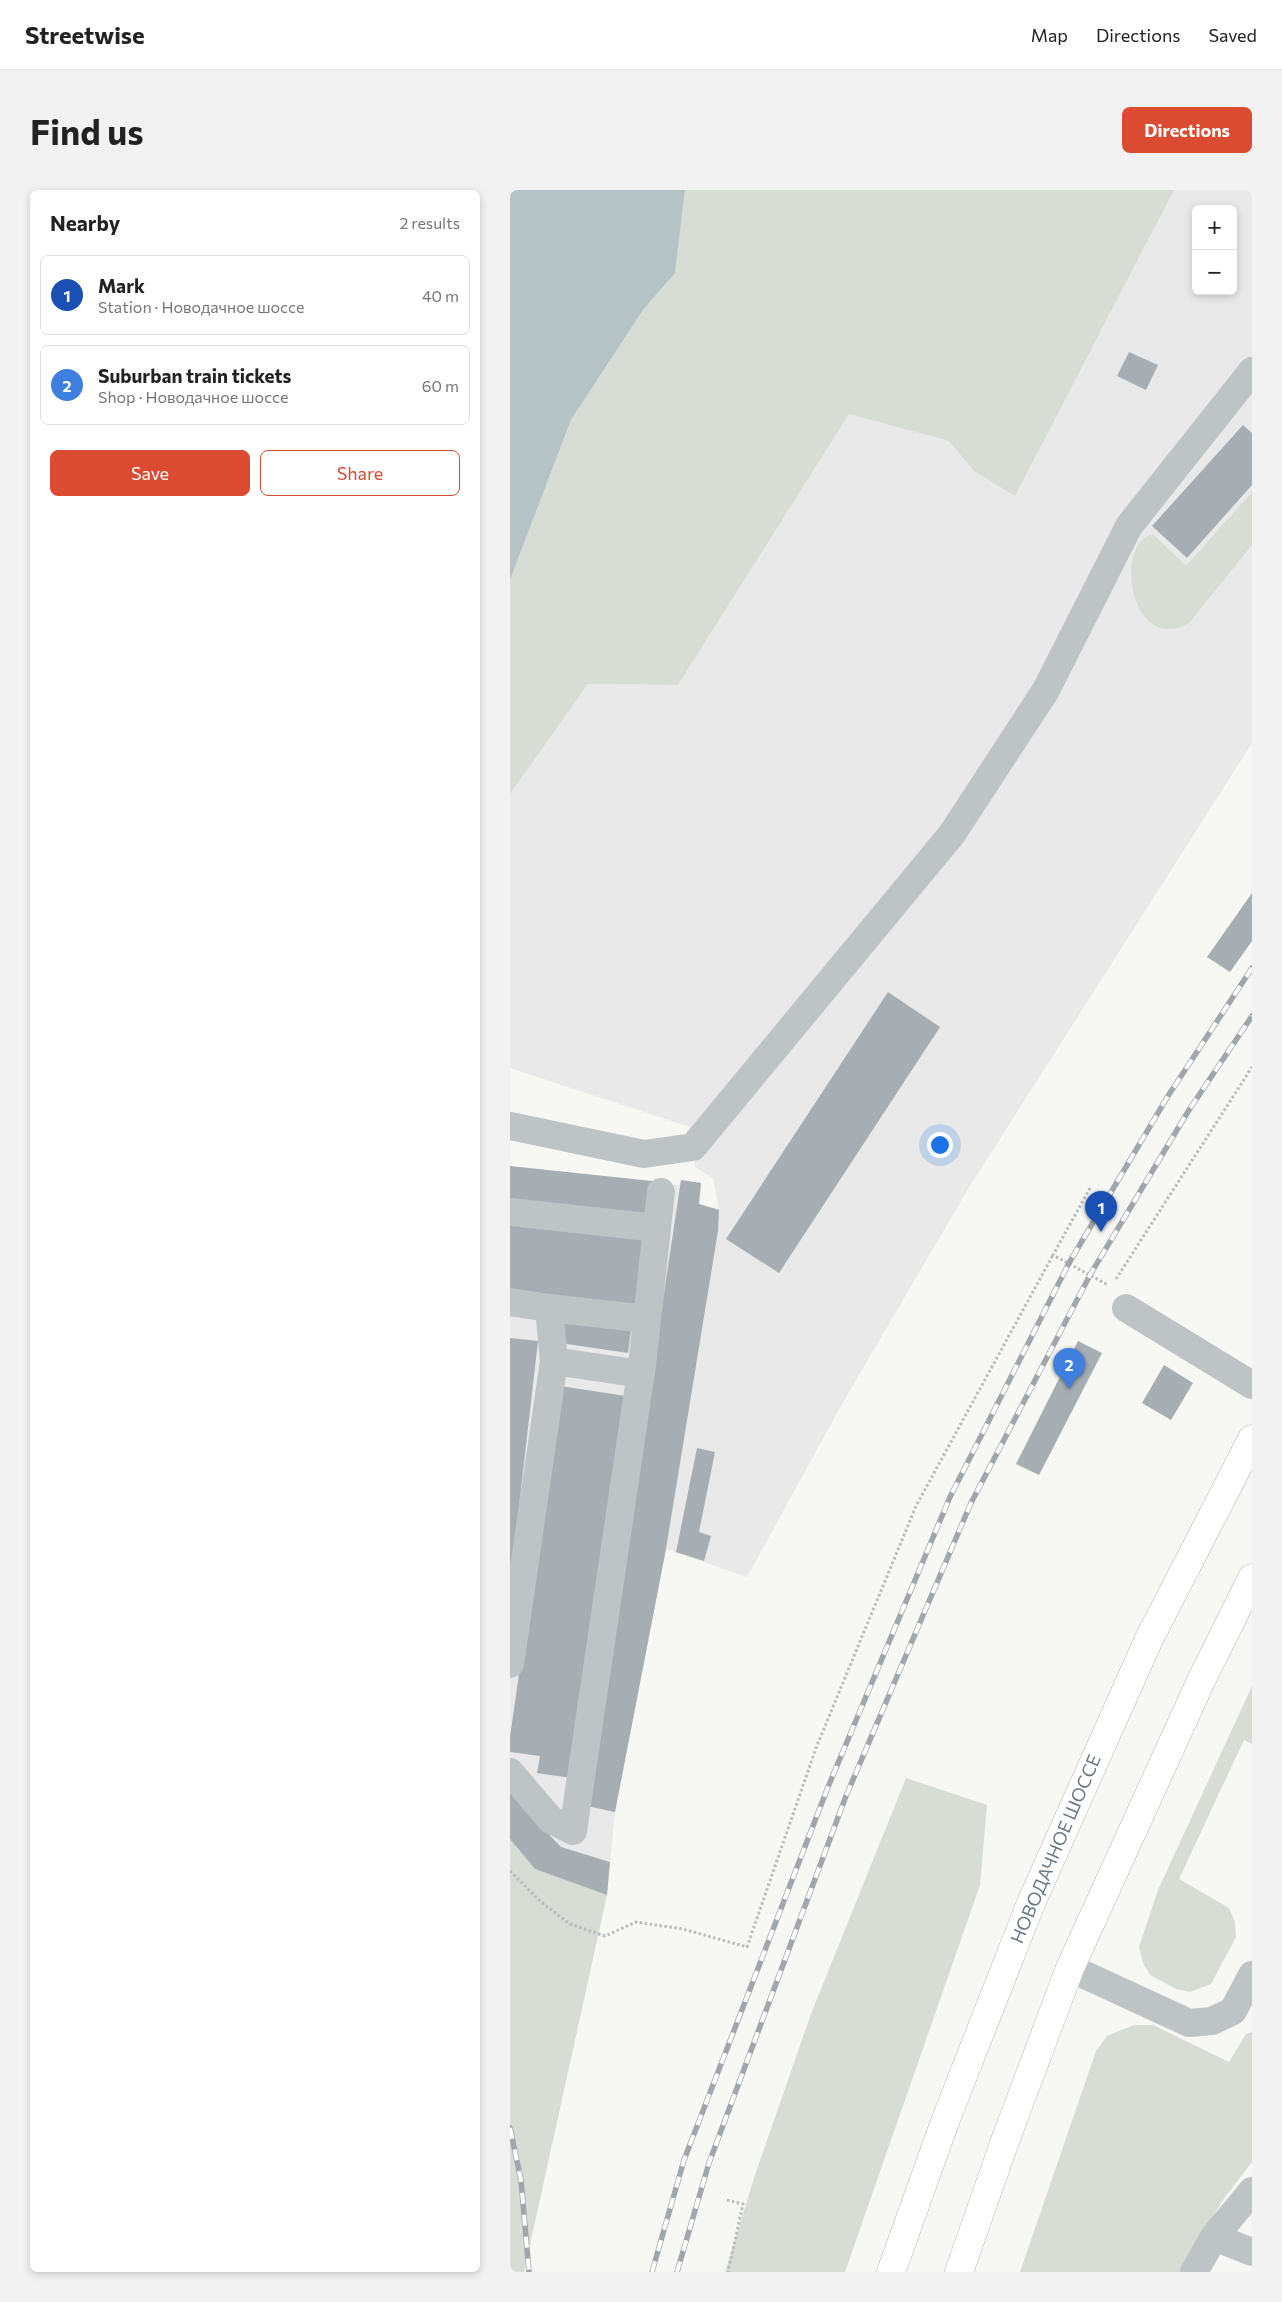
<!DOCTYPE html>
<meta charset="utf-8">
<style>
:root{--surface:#fff;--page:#f2f2f2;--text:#222;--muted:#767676;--line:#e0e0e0;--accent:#da4b31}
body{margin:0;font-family:Commissioner,sans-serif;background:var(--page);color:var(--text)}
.controls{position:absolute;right:15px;top:15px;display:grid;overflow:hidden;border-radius:8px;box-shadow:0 2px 8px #0003}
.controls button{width:45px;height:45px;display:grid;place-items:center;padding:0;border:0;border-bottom:1px solid var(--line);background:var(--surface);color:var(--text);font:25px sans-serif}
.you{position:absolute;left:429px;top:954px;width:18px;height:18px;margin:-12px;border:4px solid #fff;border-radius:50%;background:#1a73e8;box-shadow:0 0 0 8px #1a73e833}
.badge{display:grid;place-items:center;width:32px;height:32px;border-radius:50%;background:var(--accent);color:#fff;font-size:16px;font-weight:700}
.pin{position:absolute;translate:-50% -41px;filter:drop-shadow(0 1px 2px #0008)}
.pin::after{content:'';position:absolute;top:26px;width:18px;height:15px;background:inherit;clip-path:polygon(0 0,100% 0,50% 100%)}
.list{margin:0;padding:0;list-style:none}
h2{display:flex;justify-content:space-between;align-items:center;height:65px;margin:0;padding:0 20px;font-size:21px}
h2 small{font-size:16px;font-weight:400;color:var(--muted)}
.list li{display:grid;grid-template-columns:32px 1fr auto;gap:15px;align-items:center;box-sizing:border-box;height:80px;margin:0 10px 10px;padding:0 10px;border:1px solid var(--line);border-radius:8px}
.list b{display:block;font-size:19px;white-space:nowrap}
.list p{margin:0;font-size:16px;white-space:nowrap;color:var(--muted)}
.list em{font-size:16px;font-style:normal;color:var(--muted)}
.actions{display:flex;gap:10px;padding:15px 20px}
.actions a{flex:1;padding:11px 0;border:1px solid var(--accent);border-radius:8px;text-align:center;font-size:18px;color:var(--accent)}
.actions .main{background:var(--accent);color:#fff}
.map{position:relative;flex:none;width:742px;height:2082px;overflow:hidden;border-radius:8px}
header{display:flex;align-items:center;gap:30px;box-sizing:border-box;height:70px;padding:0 25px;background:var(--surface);border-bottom:1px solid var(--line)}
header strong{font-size:24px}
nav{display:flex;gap:28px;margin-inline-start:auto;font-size:18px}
.intro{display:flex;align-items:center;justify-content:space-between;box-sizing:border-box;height:120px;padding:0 30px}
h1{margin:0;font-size:35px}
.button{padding:12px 22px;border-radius:8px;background:var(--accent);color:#fff;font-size:18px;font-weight:700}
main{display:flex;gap:30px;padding:0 30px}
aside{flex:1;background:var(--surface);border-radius:8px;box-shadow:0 2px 8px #0003}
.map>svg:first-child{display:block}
.built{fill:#e8e9e8;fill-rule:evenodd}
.green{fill:#d7dcd4}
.water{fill:#b6c3c6}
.building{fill:#a6aeb4}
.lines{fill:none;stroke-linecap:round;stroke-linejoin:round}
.major-casing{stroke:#b2b7bb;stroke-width:29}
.path{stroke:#b9bcbe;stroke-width:3;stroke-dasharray:2.5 2.5;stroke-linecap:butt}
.minor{stroke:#bec3c6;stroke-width:28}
.major{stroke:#fff;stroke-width:28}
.rail-casing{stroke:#a0a7ac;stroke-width:5.5}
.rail{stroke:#fff;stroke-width:4;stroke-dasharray:11;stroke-linecap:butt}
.labels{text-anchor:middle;stroke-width:5;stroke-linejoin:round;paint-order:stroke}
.street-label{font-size:18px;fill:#687984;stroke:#fff}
</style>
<header>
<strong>Streetwise</strong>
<nav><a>Map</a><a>Directions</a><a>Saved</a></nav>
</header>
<div class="intro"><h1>Find us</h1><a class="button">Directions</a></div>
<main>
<aside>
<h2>Nearby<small>2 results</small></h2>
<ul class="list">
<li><span class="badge" style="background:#1a4fb4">1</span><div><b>Mark</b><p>Station · Новодачное шоссе</p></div><em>40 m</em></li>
<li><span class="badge" style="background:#3f7fe0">2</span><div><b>Suburban train tickets</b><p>Shop · Новодачное шоссе</p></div><em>60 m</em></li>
</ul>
<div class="actions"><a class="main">Save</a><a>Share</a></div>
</aside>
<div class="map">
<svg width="742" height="2082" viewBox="0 0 742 2082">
<rect width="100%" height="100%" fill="#f7f7f4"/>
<path class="built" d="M 664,0 L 742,0 L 742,553 L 458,999 L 332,1214 L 237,1387 L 156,1359 L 105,1622 L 97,1705 L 25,1679 L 0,1649 L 0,976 L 169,995 L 171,990 L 191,993 L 189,1014 L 209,1019 L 203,988 L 185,977 L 180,937 L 0,878 L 0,604 L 78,494 L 168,495 L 339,224 L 440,251 L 464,281 L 505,305 ZM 686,19 L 723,19 L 723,101 L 686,101 Z"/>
<path class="green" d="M 175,0 L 664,0 L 505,306 L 464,281 L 439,251 L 339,224 L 168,495 L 78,494 L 0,604 L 0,390 L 61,230 L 133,120 L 165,83 Z
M 742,302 L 742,355 L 679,433 C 627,463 606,374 633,349 C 635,347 640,345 643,344 L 676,376 Z
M 742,1496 L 742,1554 L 734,1550 L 669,1689 L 719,1718 L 725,1732 L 726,1747 L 701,1794 L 680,1802 L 666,1799 L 640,1785 L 633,1773 L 629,1757 L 648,1700 Z
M 396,1588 L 477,1615 L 470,1695 L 335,2082 L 215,2082 L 246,1982 L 301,1824 Z
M 0,1649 L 25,1679 L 97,1705 L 14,2082 L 0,2082 Z
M 624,1835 L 643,1835 L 719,1872 L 736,1844 L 742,1842 L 742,1972 L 713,2010 L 670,2082 L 510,2082 L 586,1861 L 597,1846 Z"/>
<path class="water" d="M 0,0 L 175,0 L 165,83 L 133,120 L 61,230 L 0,390 Z"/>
<path class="building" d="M 619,162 L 648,175 L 636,200 L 607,186 Z
M 733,235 L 742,243 L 742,295 L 677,368 L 642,336 Z
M 742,703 L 742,751 L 720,782 L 697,767 Z
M 378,802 L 430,837 L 269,1083 L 216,1049 Z
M 0,976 L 142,991 L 138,1026 L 0,1011 Z
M 171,990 L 191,993 L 189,1014 L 209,1020 L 208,1041 L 156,1359 L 105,1622 L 77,1616 Z
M 0,1032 L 135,1048 L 127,1116 L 0,1101 Z
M 53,1129 L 121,1139 L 118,1163 L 50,1153 Z
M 0,1148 L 28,1151 L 1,1386 L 0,1386 Z
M 568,1151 L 592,1163 L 529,1285 L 506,1274 Z
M 654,1175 L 683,1193 L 661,1230 L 632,1213 Z
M 50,1196 L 116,1206 L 61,1588 L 27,1583 L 30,1566 L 0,1562 L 0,1547 Z
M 187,1258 L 205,1262 L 189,1342 L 201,1346 L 194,1371 L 166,1362 Z
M 0,1601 L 12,1617 L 51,1657 L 100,1672 L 97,1705 L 25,1679 L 0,1649 Z"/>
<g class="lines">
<defs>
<path id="major" d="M 381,2082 L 436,1929 L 521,1713 L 639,1449 L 742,1249
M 449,2082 L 495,1951 L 560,1778 L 690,1493 L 742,1388"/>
</defs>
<use href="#major" class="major-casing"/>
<path class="path" d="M 580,998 L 543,1065 L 598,1095
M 606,1089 L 742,877
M 0,1681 L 31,1712 L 60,1734 L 95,1746 L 126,1732 L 173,1739 L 237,1757 L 306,1558 L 406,1316 L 543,1065
M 217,2010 L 233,2014 L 218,2082"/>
<path class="minor" d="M 0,936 L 134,964 L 183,957 L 442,644 L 536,500 L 619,336 L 742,181
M 0,1022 L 147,1038 L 151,1002
M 0,1112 L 39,1118
M 616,1118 L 742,1195
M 44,1171 L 131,1184
M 0,1474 L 44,1171 L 39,1118 L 137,1129
M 0,1582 L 41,1630 L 63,1641 L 132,1175 L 147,1038
M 560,1778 L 679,1833 L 702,1831 L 723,1821 L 742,1785
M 704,2047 L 742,2062
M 684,2082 L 704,2047 L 742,2001"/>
<use href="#major" class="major"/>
<defs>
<path id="rail" d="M 0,1938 L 11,1990 L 19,2082
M 142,2082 L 174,1970 L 318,1597 L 440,1307 L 559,1073 L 658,906 L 742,778
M 167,2082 L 199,1973 L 336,1606 L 461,1313 L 580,1085 L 679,920 L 742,826"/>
</defs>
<use href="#rail" class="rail-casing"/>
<use href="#rail" class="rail"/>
</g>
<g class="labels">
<g class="street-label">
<text transform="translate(546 1659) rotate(-67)" y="6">НОВОДАЧНОЕ ШОССЕ</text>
</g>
</g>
</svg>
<div class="controls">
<button>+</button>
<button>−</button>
</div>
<div class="you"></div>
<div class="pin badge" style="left:591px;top:1042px;background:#1a4fb4">1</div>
<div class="pin badge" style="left:559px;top:1199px;background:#3f7fe0">2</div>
</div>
</main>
